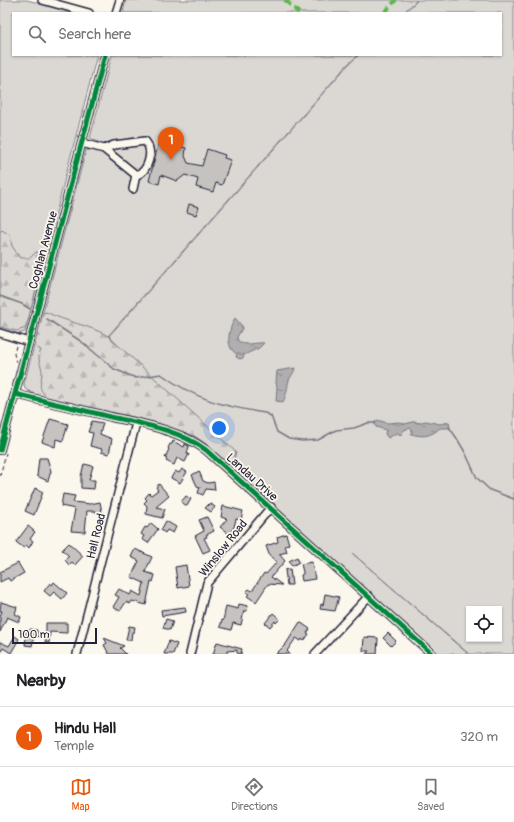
<!DOCTYPE html>
<style>
:root{--surface:#fff;--page:#f2f2f2;--text:#202124;--muted:#757577;--line:#e0e0e0;--accent:#ea580c}
body{margin:0;font-family:Pangolin,sans-serif;background:var(--page);color:var(--text)}
.controls{position:absolute;right:12px;bottom:12px;display:grid;overflow:hidden;border-radius:0px;box-shadow:0 1px 3px #0004}
.controls button{width:36px;height:36px;display:grid;place-items:center;padding:0;border:0;border-bottom:1px solid var(--line);background:var(--surface);color:var(--text);font:20px sans-serif}
.scale{position:absolute;left:12px;bottom:10px;width:85px;box-sizing:border-box;padding-left:4px;border:2px solid #22223b;border-top:0;font-size:11px;line-height:14px;white-space:nowrap;color:#22223b;-webkit-text-stroke:3px #fbf7ec;paint-order:stroke}
.you{position:absolute;left:219px;top:428px;width:14px;height:14px;margin:-10px;border:3px solid #fff;border-radius:50%;background:#1a73e8;box-shadow:0 0 0 6px #1a73e833}
.badge{display:grid;place-items:center;width:26px;height:26px;border-radius:50%;background:var(--accent);color:#fff;font-size:13px;font-weight:700}
.pin{position:absolute;translate:-50% -33px;filter:drop-shadow(0 1px 2px #0008)}
.pin::after{content:'';position:absolute;top:21px;width:14px;height:12px;background:inherit;clip-path:polygon(0 0,100% 0,50% 100%)}
.list{margin:0;padding:0;list-style:none}
h2{display:flex;justify-content:space-between;align-items:center;height:52px;margin:0;padding:0 16px;font-size:17px}
h2 small{font-size:13px;font-weight:400;color:var(--muted)}
.list li{display:grid;grid-template-columns:26px 1fr auto;gap:12px;align-items:center;box-sizing:border-box;height:60px;padding:0 16px;border-top:1px solid var(--line)}
.list b{display:block;font-size:15px;white-space:nowrap}
.list p{margin:0;font-size:13px;white-space:nowrap;color:var(--muted)}
.list em{font-size:13px;font-style:normal;color:var(--muted)}
.icon{flex:none;width:22px;height:22px;fill:none;stroke:currentColor;stroke-width:2;stroke-linecap:round;stroke-linejoin:round}
.map{position:relative;flex:none;width:514px;height:654px;overflow:hidden}
.search{position:absolute;background:var(--surface);box-shadow:0 1px 3px #0004;left:12px;right:12px;top:12px;height:44px;display:flex;align-items:center;gap:10px;box-sizing:border-box;padding:0 14px;border-radius:0px;color:var(--muted);font-size:15px}
.sheet{height:112px;background:var(--surface)}
nav{display:flex;justify-content:space-around;align-items:center;box-sizing:border-box;height:56px;border-top:1px solid var(--line);background:var(--surface);font-size:11px;color:var(--muted)}
nav a{display:grid;justify-items:center;gap:2px}
nav .on{color:var(--accent)}
.map>svg:first-child{display:block}
.green{fill:#dbd8d3;stroke:#7e7d87;fill-rule:evenodd}
.forest{fill:url(#forest-firs);stroke:#7e7d87}
.water{fill:url(#water-ripples);stroke:#787681}
.lines{fill:none;stroke-linecap:round;stroke-linejoin:round}
.stream{stroke:#787681;stroke-width:1.5}
.building{fill:#c6c2c0;stroke:#22223b}
.minor-casing{stroke:#22223b;stroke-width:10}
.path{stroke:#22223b;stroke-width:1;stroke-dasharray:4 3;stroke-linecap:butt}
.minor{stroke:#fbf7ec;stroke-width:7}
.quiet{stroke:#58b947;stroke-width:4;stroke-dasharray:8 4;stroke-linecap:butt}
.cycleway-casing{stroke:#fbf7ec;stroke-width:8}
.cycleway{stroke:#00873e;stroke-width:5}
.labels{text-anchor:middle;stroke-width:3.5;stroke-linejoin:round;paint-order:stroke}
.street-label{font-size:12px;fill:#22223b;stroke:#fbf7ec}
</style>
<div class="map">
<svg width="514" height="654" viewBox="0 0 514 654">
<defs>
<pattern id="forest-firs" width="22" height="20" patternUnits="userSpaceOnUse"><rect width="22" height="20" fill="#dbd8d3"/><path d="M5 1l3.5 6h-7zM16 11l3.5 6h-7z" fill="#bcb9b6"/></pattern>
<pattern id="water-ripples" width="26" height="14" patternUnits="userSpaceOnUse"><rect width="26" height="14" fill="#b1aeb0"/><path d="M2 4q2-2 4 0t4 0M15 11q2-2 4 0t4 0" fill="none" stroke="#908d90"/></pattern>
</defs>
<rect width="100%" height="100%" fill="#fbf7ec"/>
<filter id="ink" filterUnits="userSpaceOnUse"><feTurbulence type="fractalNoise" baseFrequency=".025" numOctaves="2"/><feDisplacementMap in="SourceGraphic" scale="8" xChannelSelector="R" yChannelSelector="G"/><feConvolveMatrix kernelMatrix="1 2 1 2 8 2 1 2 1" color-interpolation-filters="sRGB"/></filter>
<g filter="url(#ink)">
<path class="green" d="M 0,0 L 27,0 L 77,13 L 13,13 L 13,55 L 97,55 L 26,328 L 25,332 L 18,334 L 0,330 Z
M 126,0 L 417,0 L 403,13 L 123,13 Z
M 418,0 L 514,0 L 514,654 L 469,654 L 352,553 L 468,654 L 433,654 L 206,444 L 196,437 L 186,433 L 137,419 L 34,394 L 25,389 L 24,384 L 86,150 L 98,150 L 100,143 L 90,138 L 112,55 L 358,55 L 348,64 L 108,336 L 117,345 L 109,336 L 348,65 L 359,55 L 501,55 L 501,13 L 404,13 ZM 469,609 L 499,609 L 499,639 L 469,639 Z"/>
<path class="forest" d="M 2,230 L 10,235 L 12,246 L 20,258 L 30,258 L 36,252 L 42,253 L 44,258 L 26,328 L 17,331 L 0,327 L 0,232 Z
M 46,312 C 66,322 89,325 108,336 L 236,452 L 234,459 L 227,464 L 206,444 L 196,437 L 186,433 L 137,418 L 47,397 C 37,388 41,385 42,373 C 42,363 36,362 41,350 L 37,348 L 35,344 L 43,313 Z"/>
<path class="water" d="M 235,318 L 243,327 L 237,337 L 238,341 C 247,347 254,342 264,343 L 259,348 L 244,355 L 243,358 L 240,359 L 236,357 L 237,354 C 224,347 229,329 235,318 Z
M 295,368 C 294,373 291,376 289,380 C 287,387 287,395 283,402 L 276,401 L 277,387 L 276,382 L 277,371 Z
M 377,420 L 388,423 L 399,422 L 405,424 L 416,421 L 416,423 L 426,421 L 440,424 L 449,422 L 450,428 L 440,428 C 430,437 423,437 411,434 L 412,430 L 410,428 L 404,430 L 401,435 L 397,433 L 388,438 L 385,434 L 386,430 L 376,427 L 374,423 Z"/>
<g class="lines">
<path class="stream" d="M 0,296 L 22,304 L 30,309
M 47,319 L 82,342 L 114,369 L 136,378 L 161,374 C 197,400 222,406 265,413 L 271,416 L 277,432 L 289,439 L 302,441 L 318,440 L 336,430 L 354,428 L 368,423 L 376,423
M 449,427 L 456,437 L 465,452 L 477,478 L 490,490 L 514,499"/>
</g>
<path class="building" d="M 160,138 L 170,140 L 169,144 L 186,148 L 185,156 L 188,163 L 202,166 L 207,149 L 225,155 L 224,158 L 231,160 L 222,185 L 216,183 L 213,192 L 196,187 L 198,179 L 185,175 L 177,181 L 161,175 L 159,184 L 149,181 Z
M 189,204 L 199,207 L 196,215 L 187,212 Z
M 50,419 L 68,424 L 63,441 L 56,439 L 55,447 L 42,442 Z
M 92,421 L 103,423 L 100,434 L 112,439 L 109,454 L 101,452 L 102,449 L 90,446 L 93,433 L 88,432 Z
M 173,441 L 184,447 L 185,444 L 189,446 L 187,454 L 189,454 L 185,462 L 177,458 L 174,465 L 166,461 L 167,459 L 165,458 L 169,449 L 168,448 L 170,444 L 172,444 Z
M 39,458 L 47,458 L 51,471 L 48,481 L 37,476 Z
M 84,464 L 93,466 L 89,480 L 95,480 L 94,489 L 81,488 L 81,476 Z
M 182,469 L 187,472 L 180,483 L 171,478 L 175,471 L 179,473 Z
M 199,471 L 203,481 L 208,483 L 214,482 L 215,490 L 206,489 L 203,495 L 198,493 L 200,487 L 197,486 L 192,475 Z
M 159,484 L 169,496 L 156,507 L 165,509 L 162,518 L 146,514 L 147,506 L 144,503 L 147,500 L 145,498 L 149,493 L 151,495 L 158,490 L 156,487 Z
M 35,488 L 43,492 L 34,515 L 25,511 Z
M 63,494 L 75,496 L 73,502 L 90,504 L 100,502 L 102,512 L 96,513 L 96,511 L 87,511 L 85,532 L 71,531 L 75,509 L 61,506 Z
M 186,496 L 191,499 L 187,506 L 181,502 Z
M 210,503 L 215,507 L 211,512 L 205,508 Z
M 223,506 L 243,511 L 241,520 L 236,519 L 234,527 L 229,534 L 220,527 L 227,519 L 221,517 Z
M 207,517 L 214,531 L 206,535 L 207,537 L 204,538 L 210,550 L 203,553 L 195,536 L 204,531 L 199,520 Z
M 166,521 L 176,527 L 173,533 L 167,530 L 165,533 L 161,530 Z
M 151,523 L 158,529 L 148,543 L 142,539 L 144,536 L 141,534 L 145,527 L 147,528 Z
M 28,526 L 35,532 L 30,539 L 33,541 L 29,548 L 26,545 L 24,548 L 16,542 Z
M 286,534 L 289,544 L 285,545 L 287,552 L 279,554 L 285,561 L 271,577 L 282,585 L 268,584 L 256,602 L 247,596 L 249,594 L 246,592 L 249,589 L 252,591 L 264,573 L 266,574 L 277,562 L 271,557 L 270,557 L 266,546 L 278,542 L 277,537 Z
M 69,543 L 83,556 L 75,565 L 72,562 L 69,565 L 65,560 L 69,556 L 62,550 Z
M 135,549 L 152,557 L 145,572 L 155,575 L 153,582 L 151,581 L 146,605 L 132,601 L 130,604 L 126,602 L 120,611 L 113,607 L 119,597 L 115,595 L 119,589 L 130,595 L 132,591 L 141,596 L 144,583 L 131,577 L 139,561 L 131,557 Z
M 297,557 L 299,562 L 292,566 L 289,561 Z
M 312,562 L 315,579 L 302,581 L 301,575 L 303,574 L 303,572 L 301,564 Z
M 18,563 L 24,573 L 10,581 L 8,578 L 0,582 L 0,572 Z
M 186,565 L 189,586 L 178,588 L 175,567 Z
M 290,569 L 292,585 L 287,585 L 285,570 Z
M 54,582 L 67,593 L 62,599 L 54,592 L 50,596 L 44,591 L 50,583 L 52,585 Z
M 325,594 L 339,597 L 335,611 L 320,609 L 321,604 L 323,605 Z
M 1,602 L 17,607 L 15,614 L 21,617 L 19,622 L 7,617 L 0,632 L 0,616 L 2,611 L 0,611 Z
M 239,604 L 248,606 L 247,611 L 244,611 L 241,625 L 233,623 L 231,630 L 220,627 L 222,620 L 223,621 L 226,606 L 238,609 Z
M 185,607 L 186,612 L 162,616 L 161,610 Z
M 273,613 L 280,619 L 276,623 L 275,621 L 270,627 L 265,623 Z
M 166,619 L 173,621 L 170,630 L 163,628 Z
M 300,622 L 310,629 L 307,633 L 309,634 L 304,641 L 302,639 L 301,641 L 296,638 L 287,651 L 290,654 L 276,654 L 286,644 Z
M 46,623 L 67,623 L 67,633 L 50,632 L 49,643 L 45,642 L 46,637 L 34,636 L 32,646 L 25,645 L 26,637 L 29,637 L 29,635 L 25,634 L 26,631 L 30,631 L 30,629 L 37,630 L 36,632 L 46,633 Z
M 129,626 L 135,627 L 134,632 L 132,632 L 131,640 L 126,640 Z
M 388,633 L 396,641 L 391,646 L 383,638 Z
M 15,636 L 19,639 L 11,653 L 3,648 L 0,654 L 0,642 L 9,646 Z
M 364,637 L 378,638 L 377,654 L 366,654 L 369,651 L 363,651 Z
M 104,638 L 124,646 L 120,648 L 126,654 L 109,654 L 104,645 L 107,643 Z
M 169,641 L 177,644 L 173,654 L 164,654 Z
M 217,642 L 242,649 L 241,654 L 237,653 L 237,650 L 227,651 L 227,654 L 213,654 Z"/>
<g class="lines">
<defs>
<path id="minor" d="M 42,0 L 89,13
M 116,13 L 120,0
M 82,143 L 104,149 L 136,175 C 149,172 154,150 145,141 L 114,145 L 104,149
M 133,189 L 136,175
M 0,333 L 29,342
M 15,394 C 47,402 79,409 111,417 C 143,424 179,430 206,450 L 432,654
M 0,450 L 105,55
M 77,654 L 136,423
M 190,654 L 207,583 L 271,507
M 315,654 L 369,596"/>
</defs>
<use href="#minor" class="minor-casing"/>
<path class="path" d="M 16,346 L 14,354 L 16,362
M 0,476 L 6,453"/>
<use href="#minor" class="minor"/>
<path class="quiet" d="M 285,0 L 299,13
M 384,13 L 396,0"/>
<defs>
<path id="cycleway" d="M 15,394 C 47,402 79,409 111,417 C 143,424 179,430 206,450 L 432,654
M 0,450 L 105,55"/>
</defs>
<use href="#cycleway" class="cycleway-casing"/>
<use href="#cycleway" class="cycleway"/>
</g>
</g>
<g class="labels">
<g class="street-label">
<text transform="translate(43 250) rotate(-75)" y="4">Coghlan Avenue</text>
<text transform="translate(252 477) rotate(42)" y="4">Landau Drive</text>
<text transform="translate(96 536) rotate(-76)" y="4">Hall Road</text>
<text transform="translate(223 548) rotate(-51)" y="4">Winslow Road</text>
</g>
</g>
</svg>
<div class="controls">
<button><svg class="icon" aria-label="locate" viewBox="0 0 24 24"><circle cx="12" cy="12" r="6"/><path d="M12 2v4M12 18v4M2 12h4M18 12h4"/></svg></button>
</div>
<div class="scale">100 m</div>
<div class="you"></div>
<div class="pin badge" style="left:171px;top:160px">1</div>
<div class="search"><svg class="icon" aria-label="search" viewBox="0 0 24 24"><circle cx="10" cy="10" r="6"/><path d="M15 15l6 6"/></svg>Search here</div>
</div>
<section class="sheet">
<h2>Nearby<small></small></h2>
<ul class="list">
<li><span class="badge">1</span><div><b>Hindu Hall</b><p>Temple</p></div><em>320 m</em></li>
</ul>
</section>
<nav>
<a class="on"><svg class="icon" aria-label="map" viewBox="0 0 24 24"><path d="M3 6l6-2 6 2 6-2v14l-6 2-6-2-6 2zM9 4v14M15 6v14"/></svg>Map</a>
<a><svg class="icon" aria-label="directions" viewBox="0 0 24 24"><path d="M12 3l9 9-9 9-9-9zM9 14v-3h6M13 9l2 2-2 2"/></svg>Directions</a>
<a><svg class="icon" aria-label="saved" viewBox="0 0 24 24"><path d="M7 4h10v16l-5-4-5 4z"/></svg>Saved</a>
</nav>
